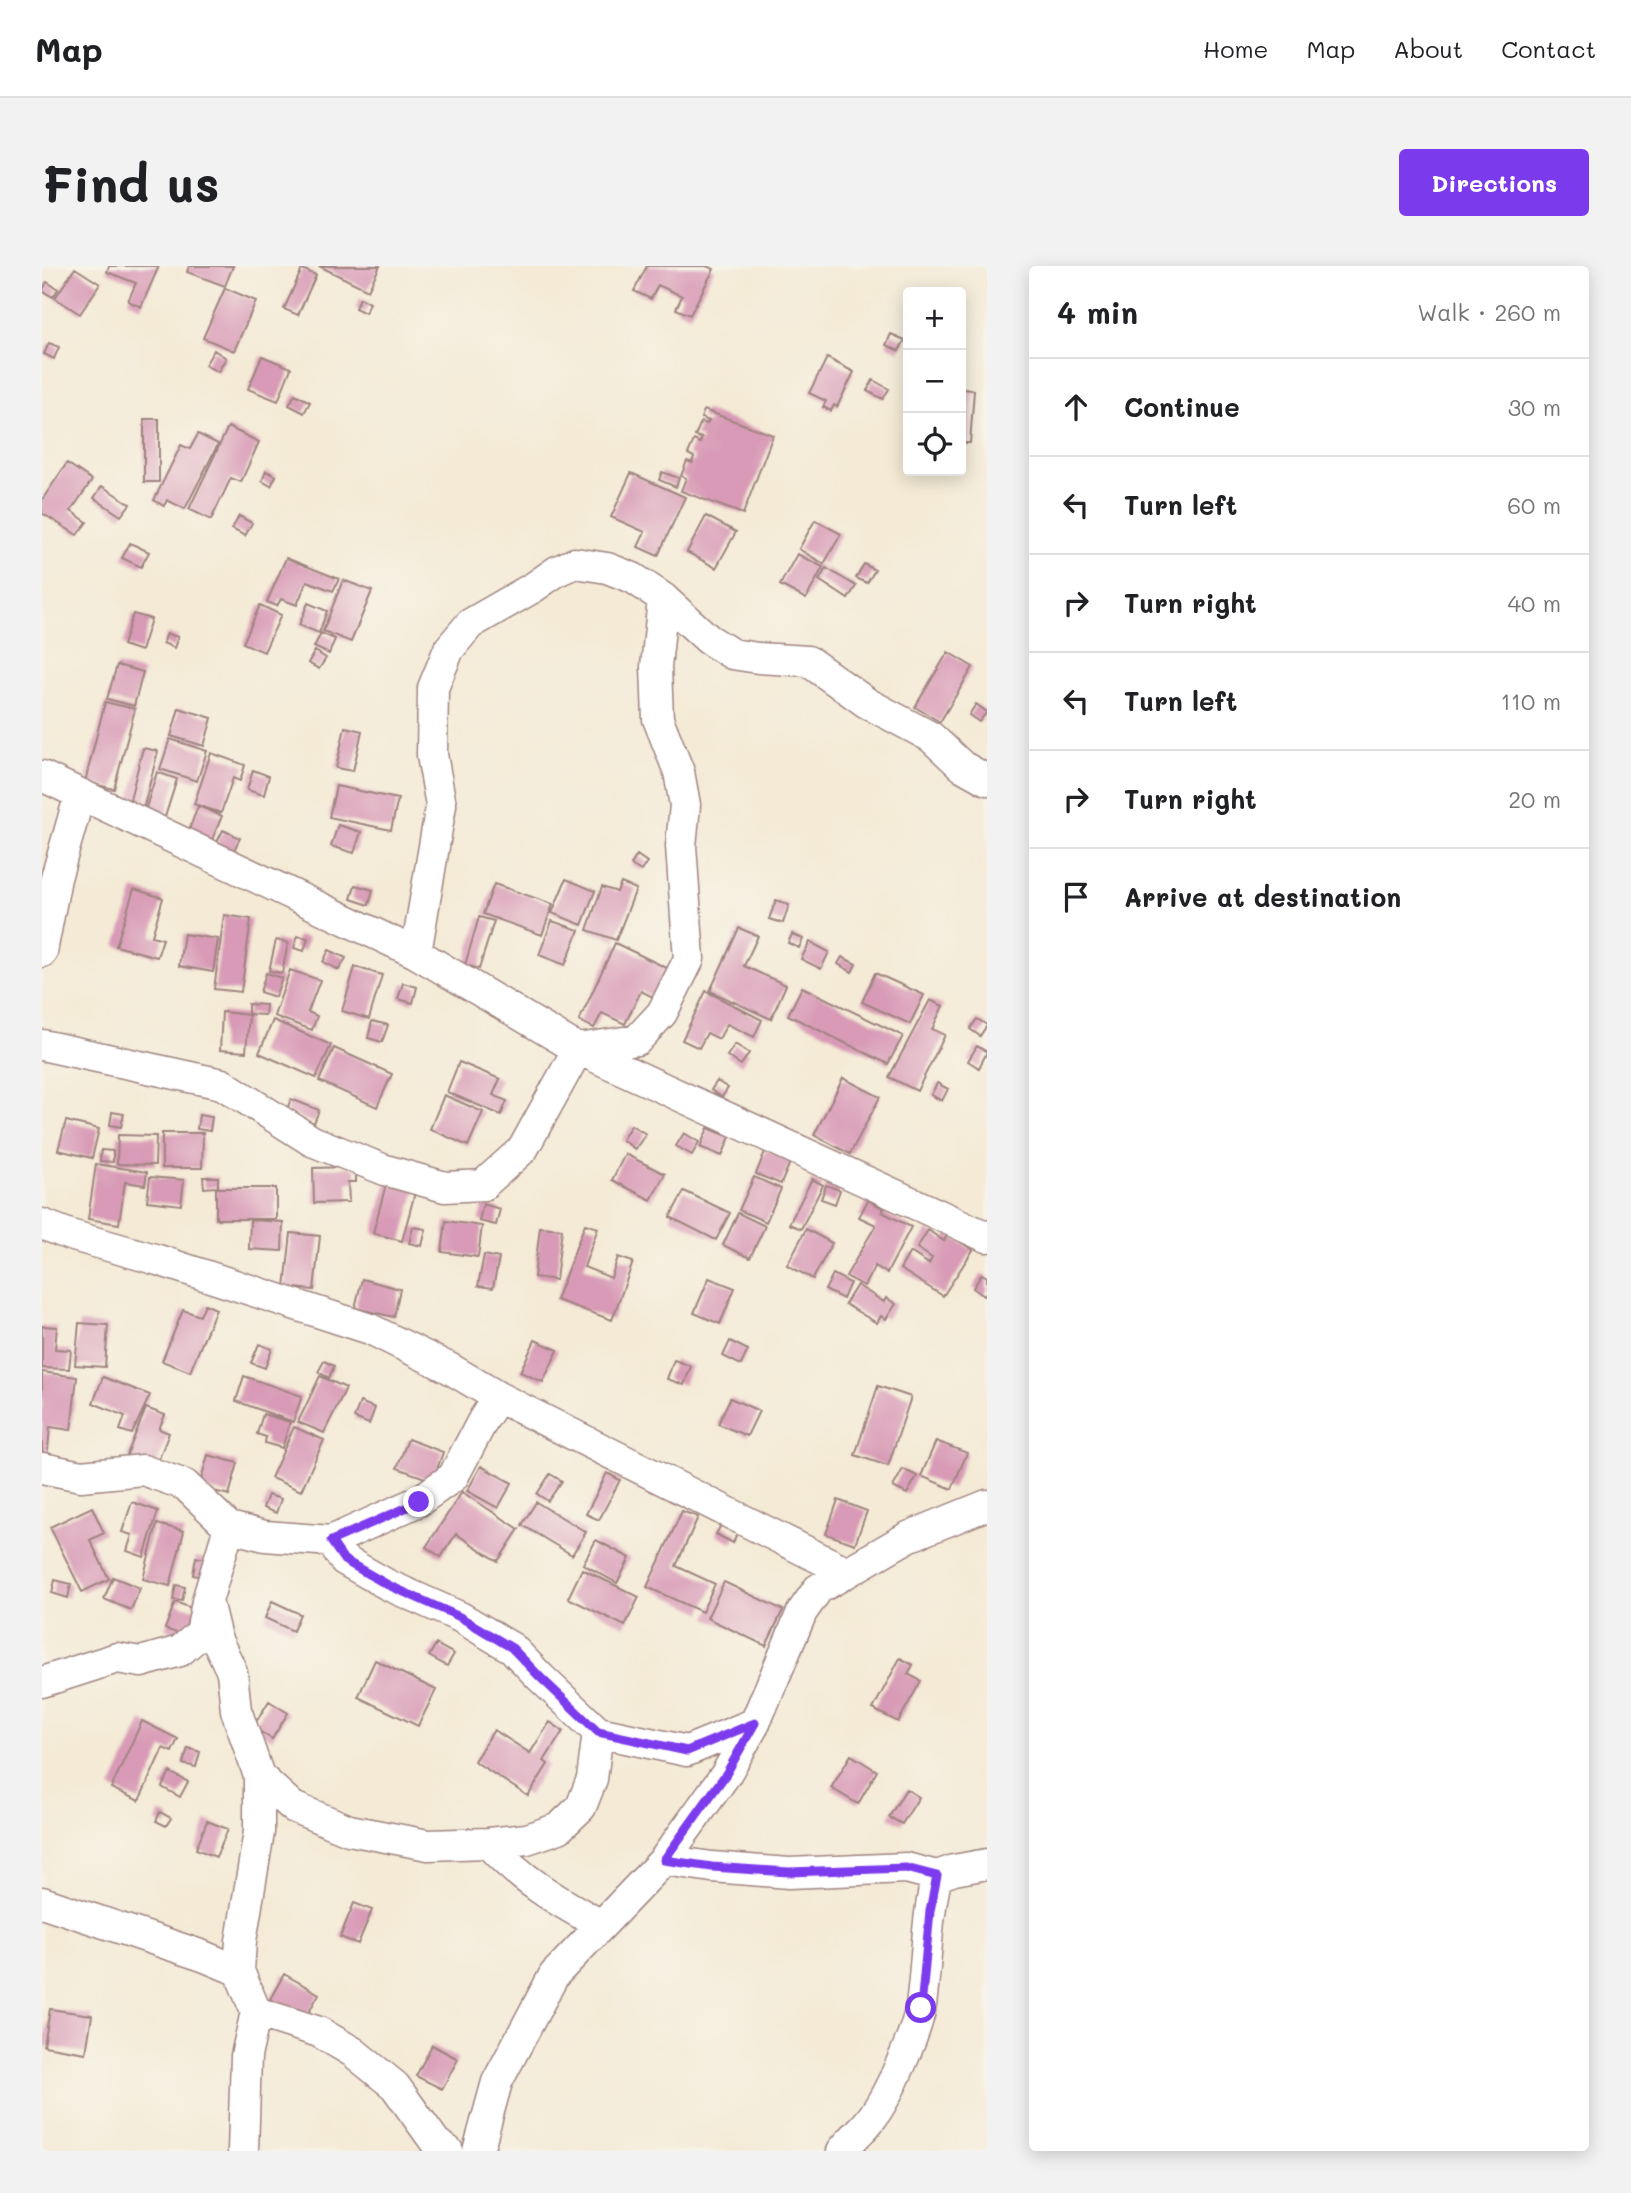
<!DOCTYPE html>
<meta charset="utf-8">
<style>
:root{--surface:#fff;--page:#f2f2f2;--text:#202124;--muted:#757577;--line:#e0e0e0;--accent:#7c3aed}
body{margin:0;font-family:Mali,sans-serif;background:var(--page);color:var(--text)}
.controls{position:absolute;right:21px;top:21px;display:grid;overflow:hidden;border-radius:7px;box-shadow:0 4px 18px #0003}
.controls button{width:63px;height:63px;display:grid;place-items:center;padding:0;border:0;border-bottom:2px solid var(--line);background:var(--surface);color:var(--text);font:35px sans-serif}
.stop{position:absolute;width:21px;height:21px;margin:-16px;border:5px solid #7c3aed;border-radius:50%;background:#fff}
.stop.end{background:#7c3aed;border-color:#fff;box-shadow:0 2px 7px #0008}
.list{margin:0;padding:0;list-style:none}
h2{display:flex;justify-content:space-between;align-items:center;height:91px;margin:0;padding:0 28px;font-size:30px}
h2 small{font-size:23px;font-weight:400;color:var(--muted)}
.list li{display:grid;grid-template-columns:46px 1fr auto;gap:21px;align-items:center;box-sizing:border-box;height:98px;padding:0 28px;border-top:2px solid var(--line)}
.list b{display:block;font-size:26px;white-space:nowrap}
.list em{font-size:23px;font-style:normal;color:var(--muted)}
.icon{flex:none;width:38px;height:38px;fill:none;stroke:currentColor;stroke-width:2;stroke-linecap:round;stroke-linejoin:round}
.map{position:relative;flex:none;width:945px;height:1885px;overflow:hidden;border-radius:7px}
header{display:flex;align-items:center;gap:42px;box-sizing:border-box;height:98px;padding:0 35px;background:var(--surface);border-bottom:2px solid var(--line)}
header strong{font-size:33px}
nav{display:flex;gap:38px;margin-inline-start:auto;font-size:24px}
.intro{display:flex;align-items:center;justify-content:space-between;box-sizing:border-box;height:168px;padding:0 42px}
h1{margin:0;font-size:49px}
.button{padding:18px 32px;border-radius:7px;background:var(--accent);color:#fff;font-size:24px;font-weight:700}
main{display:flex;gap:42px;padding:0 42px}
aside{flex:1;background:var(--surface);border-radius:7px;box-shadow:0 4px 18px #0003}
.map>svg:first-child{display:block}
.building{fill:#d89ab6}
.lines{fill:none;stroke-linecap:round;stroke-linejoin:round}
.street-casing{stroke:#9f8480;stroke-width:33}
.street{stroke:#fff;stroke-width:30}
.route{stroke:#7c3aed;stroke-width:9}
</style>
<header>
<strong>Map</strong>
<nav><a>Home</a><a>Map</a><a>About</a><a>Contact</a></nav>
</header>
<div class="intro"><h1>Find us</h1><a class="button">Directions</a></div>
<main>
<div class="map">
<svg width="945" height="1885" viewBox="0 0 945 1885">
<rect width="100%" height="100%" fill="#f7f3e8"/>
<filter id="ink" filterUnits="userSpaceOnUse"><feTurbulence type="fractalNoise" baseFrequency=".0143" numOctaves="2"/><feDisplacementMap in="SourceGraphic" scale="14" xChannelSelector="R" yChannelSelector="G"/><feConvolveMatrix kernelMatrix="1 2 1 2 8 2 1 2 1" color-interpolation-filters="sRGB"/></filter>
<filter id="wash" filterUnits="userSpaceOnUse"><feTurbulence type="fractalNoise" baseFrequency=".00686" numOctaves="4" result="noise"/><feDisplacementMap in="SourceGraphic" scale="28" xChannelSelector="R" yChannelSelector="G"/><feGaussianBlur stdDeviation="1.57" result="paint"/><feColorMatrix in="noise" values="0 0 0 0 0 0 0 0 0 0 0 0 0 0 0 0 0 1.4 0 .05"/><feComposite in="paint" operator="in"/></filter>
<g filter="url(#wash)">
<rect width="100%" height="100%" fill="#f4ead5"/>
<g id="blocks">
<path class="building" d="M 67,0 L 117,0 L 99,41 L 86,35 L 94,17 L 65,6 Z
M 147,0 L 191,0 L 183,20 L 145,6 Z
M 277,0 L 338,0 L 326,24 Z
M 605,0 L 664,0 L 672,3 L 648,49 L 634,43 L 640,30 L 616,19 L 609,33 L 592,25 Z
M 33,2 L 58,18 L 38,48 L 13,32 Z
M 260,3 L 274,9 L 256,49 L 242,43 Z
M 5,16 L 16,23 L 11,31 L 0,25 Z
M 183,22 L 214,35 L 192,85 L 161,72 Z
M 318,32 L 328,37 L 323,47 L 313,42 Z
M 849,68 L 863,74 L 857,85 L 844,79 Z
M 7,77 L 17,81 L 12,93 L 2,88 Z
M 172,84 L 184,92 L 176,106 L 163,99 Z
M 220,90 L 249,102 L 236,135 L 206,123 Z
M 785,92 L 812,106 L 795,141 L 792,139 L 789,145 L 781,141 L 784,135 L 767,127 Z
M 831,114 L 847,123 L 841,133 L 825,125 Z
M 919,123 L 932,124 L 928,177 L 919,177 Z
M 253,128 L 268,136 L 262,147 L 247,139 Z
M 662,144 L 731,169 L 701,248 L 639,225 L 644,212 L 639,210 L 645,195 L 650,197 L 652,191 L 646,188 L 652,174 L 658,177 L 660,172 L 653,170 L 659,156 L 665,158 L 667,155 L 659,152 Z
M 102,153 L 117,153 L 117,216 L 102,216 Z
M 186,161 L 217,176 L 199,216 L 189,212 L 169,254 L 147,243 Z
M 156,168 L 176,178 L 143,243 L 125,234 L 122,240 L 112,234 L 139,179 L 148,183 Z
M 25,197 L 50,214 L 29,245 L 45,256 L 35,269 L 0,247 L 0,234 Z
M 224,205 L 234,210 L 229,220 L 220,215 Z
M 620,206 L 637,212 L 634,221 L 617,214 Z
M 589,207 L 643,231 L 616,290 L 596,281 L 603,266 L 569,251 Z
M 60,220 L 88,238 L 79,250 L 52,232 Z
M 197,250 L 210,257 L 203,270 L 190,263 Z
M 664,250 L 694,266 L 674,302 L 645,286 Z
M 773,254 L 799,268 L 782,298 L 757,283 Z
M 88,277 L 107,286 L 99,301 L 80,292 Z
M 755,288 L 781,301 L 764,333 L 738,319 Z
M 244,292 L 297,313 L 291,325 L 265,315 L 255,339 L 239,333 L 235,340 L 225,336 Z
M 822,298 L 833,304 L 825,317 L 814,312 Z
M 784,302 L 814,320 L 806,333 L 777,314 Z
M 301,314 L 330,325 L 309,376 L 281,365 Z
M 266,337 L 285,345 L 277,367 L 257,359 Z
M 218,339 L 239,349 L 222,386 L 201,377 Z
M 91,348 L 109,353 L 99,385 L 81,379 Z
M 279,367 L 293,373 L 287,388 L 272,381 Z
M 125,368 L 136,371 L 132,382 L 121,377 Z
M 273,385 L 284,392 L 277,403 L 266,397 Z
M 906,386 L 931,401 L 898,456 L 873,441 Z
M 75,399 L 101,406 L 92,440 L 65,433 Z
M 63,436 L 93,443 L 72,523 L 43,516 Z
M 934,438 L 945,446 L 937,456 L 927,449 Z
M 137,442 L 170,452 L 162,480 L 129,470 Z
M 303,461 L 320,465 L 311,505 L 294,502 Z
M 128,473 L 165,485 L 155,515 L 118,503 Z
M 101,482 L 116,485 L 100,548 L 85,545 Z
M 169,487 L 203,499 L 198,515 L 191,512 L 179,547 L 152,538 Z
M 211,504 L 227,510 L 222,529 L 205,524 Z
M 115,506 L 135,513 L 122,554 L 102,548 Z
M 294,520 L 356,533 L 349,564 L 287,551 Z
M 156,540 L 180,550 L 167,581 L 144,572 Z
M 296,559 L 319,566 L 312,587 L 289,580 Z
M 181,564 L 198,572 L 188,592 L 171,584 Z
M 595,589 L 605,596 L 599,605 L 589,599 Z
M 524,613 L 553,625 L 540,659 L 510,647 Z
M 579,617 L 594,623 L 574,674 L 545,664 L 560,621 L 575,626 Z
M 452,618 L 511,638 L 500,669 L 441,648 Z
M 313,619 L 331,624 L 327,639 L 309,633 Z
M 92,623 L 121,632 L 110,670 L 121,673 L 115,691 L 74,680 Z
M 734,634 L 747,639 L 741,657 L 727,653 Z
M 182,649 L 209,653 L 199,726 L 172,723 Z
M 437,651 L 452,655 L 437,703 L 423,699 Z
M 510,655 L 537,664 L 523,699 L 497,689 Z
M 697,662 L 716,670 L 702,700 L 744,719 L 729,753 L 668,725 Z
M 142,668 L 176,673 L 171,706 L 137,700 Z
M 750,668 L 761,673 L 757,682 L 746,677 Z
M 255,670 L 266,672 L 262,685 L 252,682 Z
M 234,674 L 246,677 L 240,707 L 227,705 Z
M 768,676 L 787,686 L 779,703 L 759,693 Z
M 573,677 L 633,706 L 619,735 L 599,725 L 583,758 L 560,747 L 552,762 L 537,755 Z
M 287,684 L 304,692 L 297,704 L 281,696 Z
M 800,691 L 814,698 L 810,706 L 796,698 Z
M 313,701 L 340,709 L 327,753 L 300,745 Z
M 248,704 L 278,714 L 266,746 L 275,750 L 270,764 L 232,750 Z
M 224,707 L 240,712 L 233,731 L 218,726 Z
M 833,707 L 882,729 L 868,758 L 820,736 Z
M 361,717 L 375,721 L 371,737 L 356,733 Z
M 760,721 L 861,770 L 846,798 L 746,749 Z
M 664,725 L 720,754 L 712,771 L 685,758 L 677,773 L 665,767 L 657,782 L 640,774 Z
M 888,734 L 901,740 L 890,763 L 903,769 L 875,825 L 847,811 Z
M 206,738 L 224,739 L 223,749 L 206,748 Z
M 180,746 L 207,749 L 204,786 L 178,784 Z
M 935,753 L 945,759 L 938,770 L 928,763 Z
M 231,754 L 289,779 L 274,812 L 217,787 Z
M 330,755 L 346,759 L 340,776 L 326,772 Z
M 693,778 L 707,787 L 699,799 L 685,790 Z
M 935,780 L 945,786 L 937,802 L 926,795 Z
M 292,782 L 350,808 L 335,841 L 277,815 Z
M 417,796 L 458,813 L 451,829 L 465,835 L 459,849 L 405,826 Z
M 801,812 L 838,831 L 808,888 L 772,869 Z
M 675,815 L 686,822 L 680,831 L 669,824 Z
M 895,817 L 906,823 L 900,835 L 889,829 Z
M 402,829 L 441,846 L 426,880 L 388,863 Z
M 249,833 L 277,844 L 272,857 L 244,846 Z
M 70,846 L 82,848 L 79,861 L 68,859 Z
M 157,849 L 170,851 L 168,865 L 155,863 Z
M 24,855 L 57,863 L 50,892 L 16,884 Z
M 589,859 L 604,868 L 593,883 L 580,874 Z
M 666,862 L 688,871 L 680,890 L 658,881 Z
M 120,867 L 161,867 L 160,902 L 120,902 Z
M 642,867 L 657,876 L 650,889 L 634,880 Z
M 76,869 L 114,870 L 113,899 L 75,898 Z
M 724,883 L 749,894 L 739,918 L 714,908 Z
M 59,884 L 71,885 L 71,896 L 58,895 Z
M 583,888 L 623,908 L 609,934 L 570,914 Z
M 54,898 L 105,906 L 103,919 L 83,916 L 77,958 L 46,953 Z
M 306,901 L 314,903 L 314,916 L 306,916 L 307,936 L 272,937 L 271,902 Z
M 108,911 L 142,914 L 139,939 L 105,935 Z
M 161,911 L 176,911 L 176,922 L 234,922 L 234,953 L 174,953 L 174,921 L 162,922 Z
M 346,911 L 375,919 L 360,975 L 331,967 Z
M 712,911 L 739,923 L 724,956 L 697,944 Z
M 770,913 L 781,919 L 759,963 L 747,958 Z
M 784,919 L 798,924 L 793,938 L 779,933 Z
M 642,925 L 688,947 L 674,974 L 628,951 Z
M 826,934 L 842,943 L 840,946 L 869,961 L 845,1007 L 833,1000 L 822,1020 L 804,1010 L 834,959 L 817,951 Z
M 441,938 L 458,943 L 454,959 L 437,955 Z
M 696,947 L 723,960 L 708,992 L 681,979 Z
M 208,954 L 241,956 L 240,985 L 207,983 Z
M 404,955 L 440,960 L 436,991 L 400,986 Z
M 543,958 L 556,962 L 542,1001 L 569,1012 L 576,991 L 591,996 L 570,1054 L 514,1034 Z
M 371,961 L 384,963 L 380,980 L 367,977 Z
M 498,961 L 520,963 L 514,1014 L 492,1011 Z
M 764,963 L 790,977 L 771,1013 L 745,999 Z
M 886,964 L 902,975 L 906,968 L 931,984 L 901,1030 L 858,1003 L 868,986 L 887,998 L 890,992 L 875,982 Z
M 249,967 L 278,970 L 272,1024 L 243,1021 Z
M 442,989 L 457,992 L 451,1022 L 436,1020 Z
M 791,1008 L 808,1017 L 801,1033 L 783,1024 Z
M 940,1008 L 945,1011 L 945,1025 L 942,1030 L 931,1022 Z
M 667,1012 L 693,1022 L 678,1058 L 652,1047 Z
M 320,1013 L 358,1023 L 352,1051 L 313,1042 Z
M 815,1019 L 842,1036 L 844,1032 L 854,1038 L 844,1053 L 839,1050 L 835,1057 L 803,1038 Z
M 163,1038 L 174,1043 L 148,1106 L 120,1095 L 141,1044 L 158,1050 Z
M 37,1057 L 66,1059 L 63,1101 L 33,1099 Z
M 0,1060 L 15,1061 L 13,1083 L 29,1084 L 27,1103 L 0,1102 Z
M 493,1074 L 516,1084 L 501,1116 L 478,1106 Z
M 688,1075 L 706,1084 L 699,1099 L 681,1090 Z
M 217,1078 L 230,1083 L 223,1102 L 209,1097 Z
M 632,1094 L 649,1100 L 642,1119 L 625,1113 Z
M 282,1095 L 292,1100 L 287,1112 L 276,1106 Z
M 0,1106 L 35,1111 L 29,1164 L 8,1161 L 5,1194 L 0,1194 Z
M 202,1110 L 260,1130 L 251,1156 L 194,1135 Z
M 278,1110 L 304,1122 L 282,1167 L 256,1156 Z
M 61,1111 L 108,1129 L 90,1168 L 78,1164 L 83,1150 L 51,1137 Z
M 836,1120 L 869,1131 L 846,1200 L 813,1189 Z
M 688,1132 L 717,1145 L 705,1170 L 676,1158 Z
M 318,1136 L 333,1142 L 327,1158 L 312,1152 Z
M 104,1142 L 123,1149 L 117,1163 L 127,1167 L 113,1203 L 84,1191 Z
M 221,1148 L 248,1156 L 240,1182 L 223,1177 L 224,1171 L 215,1168 Z
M 252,1161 L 282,1174 L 259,1225 L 229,1212 Z
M 366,1173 L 401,1186 L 391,1215 L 355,1202 Z
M 894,1175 L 925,1187 L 910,1223 L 879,1210 Z
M 166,1189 L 196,1197 L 187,1229 L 157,1221 Z
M 439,1200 L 470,1217 L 456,1242 L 425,1225 Z
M 861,1203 L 875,1210 L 865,1228 L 851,1221 Z
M 565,1207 L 578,1214 L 557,1254 L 544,1248 Z
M 508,1208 L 520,1215 L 506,1235 L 495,1228 Z
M 420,1226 L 477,1263 L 456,1295 L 414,1268 L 399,1291 L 384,1281 Z
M 226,1229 L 239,1233 L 234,1247 L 221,1242 Z
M 796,1234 L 825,1245 L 813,1278 L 784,1268 Z
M 90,1236 L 116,1245 L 102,1291 L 85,1285 L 90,1269 L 80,1266 Z
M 494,1236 L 544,1266 L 530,1289 L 480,1259 Z
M 50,1241 L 62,1267 L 48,1274 L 67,1313 L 40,1326 L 8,1261 Z
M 640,1245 L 656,1251 L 634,1300 L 673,1318 L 660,1346 L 605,1321 Z
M 115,1258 L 142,1265 L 128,1320 L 101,1313 Z
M 679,1259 L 695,1267 L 691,1277 L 674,1268 Z
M 554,1274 L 588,1292 L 575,1317 L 541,1298 Z
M 154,1291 L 170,1294 L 166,1312 L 151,1309 Z
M 540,1303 L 597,1331 L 583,1360 L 526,1332 Z
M 71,1311 L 98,1322 L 89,1344 L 62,1333 Z
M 13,1314 L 29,1318 L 26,1332 L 10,1327 Z
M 682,1316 L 741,1344 L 724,1380 L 665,1352 Z
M 134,1319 L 143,1321 L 140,1335 L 131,1334 Z
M 230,1335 L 258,1348 L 251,1365 L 223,1352 Z
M 133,1336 L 158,1345 L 149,1372 L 123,1363 Z
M 394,1378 L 412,1388 L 405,1400 L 387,1390 Z
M 858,1392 L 871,1399 L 866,1408 L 879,1415 L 856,1456 L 831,1443 Z
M 333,1394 L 394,1424 L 376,1460 L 316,1431 Z
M 227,1435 L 246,1447 L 230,1473 L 211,1461 Z
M 100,1455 L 136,1473 L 130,1486 L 121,1482 L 97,1535 L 69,1522 Z
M 508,1456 L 521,1465 L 502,1495 L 506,1498 L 486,1530 L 432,1495 L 452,1464 L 488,1487 Z
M 146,1482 L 158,1486 L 154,1501 L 141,1498 Z
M 809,1489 L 835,1505 L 816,1538 L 789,1522 Z
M 128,1506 L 146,1516 L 138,1531 L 120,1521 Z
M 864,1523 L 877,1531 L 860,1558 L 847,1551 Z
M 118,1546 L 129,1552 L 124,1560 L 114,1555 Z
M 165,1555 L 186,1563 L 174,1591 L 154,1583 Z
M 312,1637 L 330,1644 L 316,1678 L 298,1671 Z
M 242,1708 L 277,1728 L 263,1753 L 228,1733 Z
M 8,1743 L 50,1749 L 44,1787 L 2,1780 Z
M 390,1779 L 416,1793 L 400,1823 L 374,1810 Z"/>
</g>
</g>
<g filter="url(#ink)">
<use href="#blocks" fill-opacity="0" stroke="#9f8480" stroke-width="2"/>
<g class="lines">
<defs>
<path id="street" d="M 0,510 L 374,687 L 536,783 L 945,971
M 0,686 L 14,612 L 38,528
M 374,687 L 399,539 L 390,489 L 391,422 L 407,383 L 428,358 L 492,321 L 515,305 L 533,297 L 565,302 L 591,312 L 621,332 L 666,373 L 690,388 L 716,392 L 766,395 L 825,437 L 889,471 L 920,500 L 945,514
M 0,779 L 180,818 L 270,875 L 343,904 L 403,921 L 441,919 L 481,883 L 536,783 L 595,774 L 620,747 L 647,693 L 639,580 L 643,539 L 637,506 L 616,453 L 614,401 L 621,332
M 0,958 L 28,969 L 116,994 L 328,1063 L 407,1102 L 456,1131 L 803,1305
M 0,1202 L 39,1210 L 101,1204 L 143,1219 L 187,1261 L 223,1270 L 289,1275 L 377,1235 L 411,1211 L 441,1154 L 456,1131
M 187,1261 L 165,1335 L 174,1372 L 190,1406 L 194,1444 L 217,1510 L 251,1541 L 307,1564 L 386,1579 L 446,1577 L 485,1573 L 517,1562 L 539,1541 L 550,1513 L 556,1466
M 289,1275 L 302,1294 L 346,1319 L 418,1351 L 470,1382 L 498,1411 L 556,1466 L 645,1485 L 713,1457
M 0,1416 L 75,1392 L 99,1396 L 138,1385 L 159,1367 L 165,1336
M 446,1577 C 480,1615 516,1635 559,1659
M 622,1594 L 670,1601 L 747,1607 L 864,1602 L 895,1610 L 912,1604 L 945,1598
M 0,1636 L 161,1690 L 197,1705 L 214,1746 L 204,1790 L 201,1885
M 197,1705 L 199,1675 L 217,1566 L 217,1510
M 214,1746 L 277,1766 L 311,1786 L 353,1820 L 394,1877 L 406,1885
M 436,1885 L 455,1816 L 512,1709 L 622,1594 L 684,1508 L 713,1457 L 760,1346 L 776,1323 L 866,1271 L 945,1239
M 800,1885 C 809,1873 820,1865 829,1853 C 846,1831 875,1766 879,1739 C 885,1696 884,1653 895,1610"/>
</defs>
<use href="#street" class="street-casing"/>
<use href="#street" class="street"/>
</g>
</g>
<g class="lines" filter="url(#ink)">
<path class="route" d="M 377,1236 L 289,1275 L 302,1294 L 346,1319 L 418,1351 L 470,1382 L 498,1411 L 556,1466 L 645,1485 L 713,1457 L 684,1508 L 622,1594 L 670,1601 L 747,1606 L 864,1602 L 895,1610 L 888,1645 L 879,1742"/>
</g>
</svg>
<div class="controls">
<button>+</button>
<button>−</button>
<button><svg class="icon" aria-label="locate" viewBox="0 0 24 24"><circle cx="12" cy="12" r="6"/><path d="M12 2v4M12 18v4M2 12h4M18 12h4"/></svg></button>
</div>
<div class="stop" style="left:879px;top:1742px"></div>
<div class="stop end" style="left:377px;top:1236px"></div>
</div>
<aside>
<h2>4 min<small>Walk · 260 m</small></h2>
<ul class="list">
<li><svg class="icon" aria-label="ahead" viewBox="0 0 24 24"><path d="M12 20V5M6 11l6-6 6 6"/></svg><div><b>Continue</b></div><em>30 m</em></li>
<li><svg class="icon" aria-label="left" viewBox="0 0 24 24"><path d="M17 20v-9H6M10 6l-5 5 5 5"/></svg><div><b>Turn left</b></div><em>60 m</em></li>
<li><svg class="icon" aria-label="right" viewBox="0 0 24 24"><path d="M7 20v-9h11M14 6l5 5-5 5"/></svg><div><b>Turn right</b></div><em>40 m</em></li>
<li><svg class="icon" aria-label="left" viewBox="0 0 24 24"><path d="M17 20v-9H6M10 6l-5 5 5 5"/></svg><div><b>Turn left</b></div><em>110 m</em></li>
<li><svg class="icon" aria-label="right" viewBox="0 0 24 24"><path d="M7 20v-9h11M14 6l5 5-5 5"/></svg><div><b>Turn right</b></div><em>20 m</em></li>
<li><svg class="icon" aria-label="arrive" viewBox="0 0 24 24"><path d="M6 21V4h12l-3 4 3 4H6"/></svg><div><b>Arrive at destination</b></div></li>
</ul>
</aside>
</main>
